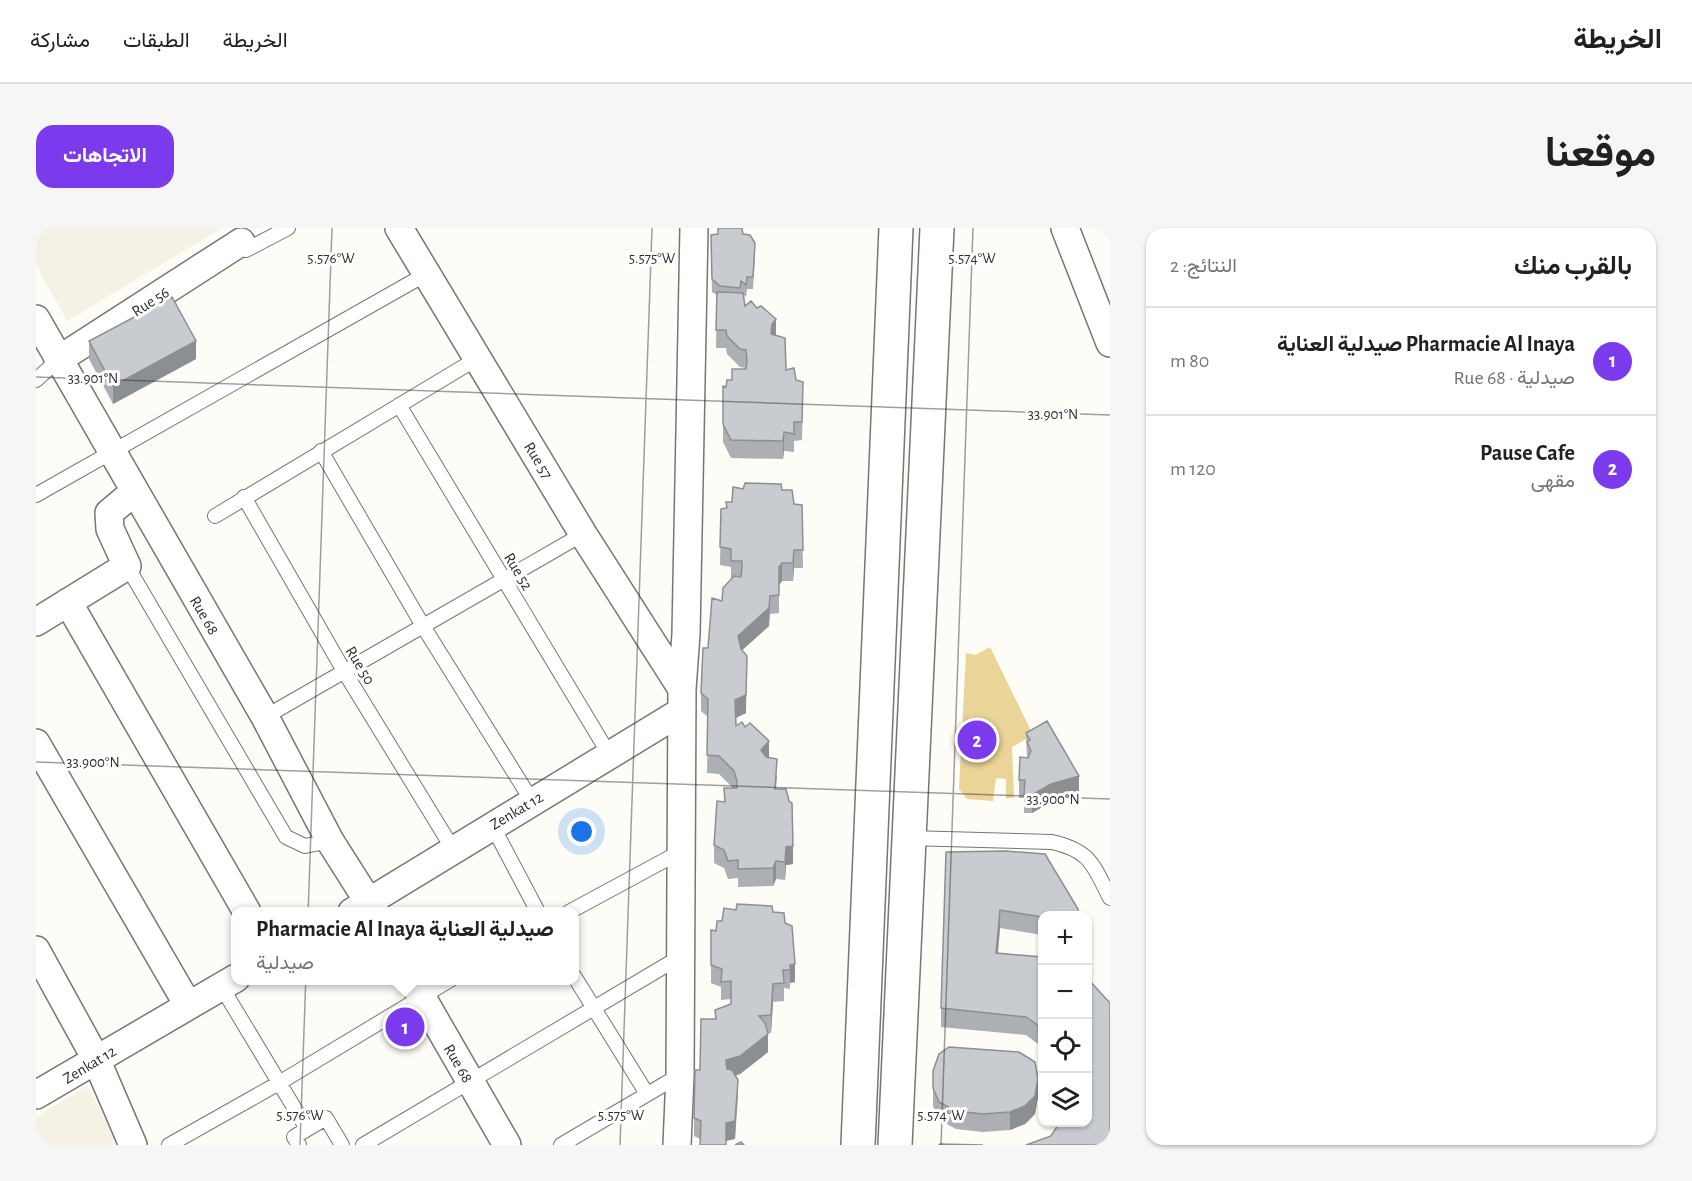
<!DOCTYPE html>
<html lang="ar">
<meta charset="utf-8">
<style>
:root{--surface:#fff;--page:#f6f6f6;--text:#202124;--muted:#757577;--line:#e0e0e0;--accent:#7c3aed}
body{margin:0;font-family:"Alegreya Sans",Vazirmatn,sans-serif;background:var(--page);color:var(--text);direction:rtl}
.controls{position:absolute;right:18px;bottom:18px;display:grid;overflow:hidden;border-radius:12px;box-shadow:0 2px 4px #0004}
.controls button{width:54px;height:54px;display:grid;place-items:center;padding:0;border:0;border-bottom:2px solid var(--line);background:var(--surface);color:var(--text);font:30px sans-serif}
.you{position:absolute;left:546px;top:604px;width:21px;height:21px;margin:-15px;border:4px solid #fff;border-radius:50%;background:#1a73e8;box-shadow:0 0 0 9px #1a73e833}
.badge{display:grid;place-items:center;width:39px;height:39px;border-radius:50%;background:var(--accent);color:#fff;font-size:20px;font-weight:700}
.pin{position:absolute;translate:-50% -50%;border:3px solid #fff;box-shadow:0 2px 6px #0006}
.popup{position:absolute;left:195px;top:679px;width:348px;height:78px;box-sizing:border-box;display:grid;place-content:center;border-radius:12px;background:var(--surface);filter:drop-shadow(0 2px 4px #0005);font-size:20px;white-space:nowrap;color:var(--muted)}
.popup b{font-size:22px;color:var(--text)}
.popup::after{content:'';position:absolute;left:50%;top:100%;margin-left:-12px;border:12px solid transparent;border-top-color:var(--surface)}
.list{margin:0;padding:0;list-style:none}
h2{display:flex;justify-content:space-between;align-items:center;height:78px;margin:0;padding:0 24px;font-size:26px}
h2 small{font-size:20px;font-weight:400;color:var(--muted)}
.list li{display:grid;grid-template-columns:39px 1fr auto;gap:18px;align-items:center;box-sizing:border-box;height:108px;padding:0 24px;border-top:2px solid var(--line)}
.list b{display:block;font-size:22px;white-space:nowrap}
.list p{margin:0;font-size:20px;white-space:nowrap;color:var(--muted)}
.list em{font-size:20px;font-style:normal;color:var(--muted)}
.icon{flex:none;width:33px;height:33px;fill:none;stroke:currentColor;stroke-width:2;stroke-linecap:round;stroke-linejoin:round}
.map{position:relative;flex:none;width:1074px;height:917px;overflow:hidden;direction:ltr;border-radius:18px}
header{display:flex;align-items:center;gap:36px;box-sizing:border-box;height:84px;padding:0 30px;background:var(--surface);border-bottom:2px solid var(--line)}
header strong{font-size:28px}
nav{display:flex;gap:33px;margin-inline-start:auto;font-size:21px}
.intro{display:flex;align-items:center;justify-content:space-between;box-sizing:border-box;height:144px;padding:0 36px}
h1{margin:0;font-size:42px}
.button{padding:15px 27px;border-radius:18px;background:var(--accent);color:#fff;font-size:21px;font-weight:700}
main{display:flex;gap:36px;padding:0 36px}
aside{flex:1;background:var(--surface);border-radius:18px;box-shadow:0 2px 4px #0004}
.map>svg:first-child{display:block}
.built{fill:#f6f1e5}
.green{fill:#ebd497}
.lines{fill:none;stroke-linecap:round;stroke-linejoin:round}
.service-casing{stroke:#777671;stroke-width:16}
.minor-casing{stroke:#777671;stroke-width:30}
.primary-casing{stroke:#777671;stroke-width:36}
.service{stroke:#fff;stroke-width:14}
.minor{stroke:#fff;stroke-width:27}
.primary{stroke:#fff;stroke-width:33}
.wall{fill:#acafb3}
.shaded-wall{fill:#8c8f92}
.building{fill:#c8ccd0;stroke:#8c8f92;stroke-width:1.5}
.ticks{fill:none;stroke:#2d2d2b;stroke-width:1.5;stroke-opacity:0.45}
.labels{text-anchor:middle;stroke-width:6;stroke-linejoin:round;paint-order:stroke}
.street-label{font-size:16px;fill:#2d2d2b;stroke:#fff}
.ticks-label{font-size:15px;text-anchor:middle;fill:#2d2d2b;stroke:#fff;stroke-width:6;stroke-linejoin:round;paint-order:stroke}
</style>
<header>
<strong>الخريطة</strong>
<nav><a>الخريطة</a><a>الطبقات</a><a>مشاركة</a></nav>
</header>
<div class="intro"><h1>موقعنا</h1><a class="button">الاتجاهات</a></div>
<main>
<aside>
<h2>بالقرب منك<small>النتائج: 2</small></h2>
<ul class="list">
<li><span class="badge">1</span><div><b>Pharmacie Al Inaya صيدلية العناية</b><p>صيدلية · Rue 68</p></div><em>80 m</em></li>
<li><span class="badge">2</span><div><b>Pause Cafe</b><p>مقهى</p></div><em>120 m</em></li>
</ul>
</aside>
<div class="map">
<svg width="1074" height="917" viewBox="0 0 1074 917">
<rect width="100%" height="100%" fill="#fdfcf7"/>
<path class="built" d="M 0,0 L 183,0 L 184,1 L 31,93 L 0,37 Z
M 51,858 L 83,917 L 0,917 L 0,889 Z"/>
<path class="green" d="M 954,419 L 997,507 L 976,519 L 978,570 L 970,570 L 970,551 L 960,550 L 957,573 L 931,571 L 923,561 L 930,425 L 939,427 Z"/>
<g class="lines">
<defs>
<path id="service" d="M 210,22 L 252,0
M 0,152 L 22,132
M 363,177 L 573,526
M 285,223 L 387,398 L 496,573
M 0,267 L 392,45
M 208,269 L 308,443 L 417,621
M 179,288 L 442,130
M 91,338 L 250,609 L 269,618 L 294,613
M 229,489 L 547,306
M 456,597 L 502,684
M 872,610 L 1016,614 C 1055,623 1057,637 1074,670
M 533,684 L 644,624
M 538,748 L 611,866
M 185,758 L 271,901
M 133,917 L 243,855 L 414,752
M 263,917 L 258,909 L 290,890 L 306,917
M 327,917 L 644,729
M 525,917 L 644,847"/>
<path id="minor" d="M 363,0 L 547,306 L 646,461
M 1029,0 L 1074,115
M 0,91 L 229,489 L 294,613 L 339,684
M 22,132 L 205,14
M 32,374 L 211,684
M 0,394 L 91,338 L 74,301 L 73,285 L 98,264
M 0,515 L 152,777
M 316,684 L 646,483
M 0,722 L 60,831 L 97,917
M 376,752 L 471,917
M 0,867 L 200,750
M 641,917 L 644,847 L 646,461 L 650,406 L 658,0"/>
<path id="primary" d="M 822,917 L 860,0
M 859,917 L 901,0"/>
</defs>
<use href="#service" class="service-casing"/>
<use href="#minor" class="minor-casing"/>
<use href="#primary" class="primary-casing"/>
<use href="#service" class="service"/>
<use href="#minor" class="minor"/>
<use href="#primary" class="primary"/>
</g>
<path class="wall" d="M 707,6 L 719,27 L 717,61 L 711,61 L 710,69 L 708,67 L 709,78 L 740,108 L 750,142 L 760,152 L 767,173 L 766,212 L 758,213 L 758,224 L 748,223 L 747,231 L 695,230 L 687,214 L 687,158 L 690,159 L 696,152 L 710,141 L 710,140 L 704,139 L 691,126 L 690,120 L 680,120 L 681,67 L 676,64 L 675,7 Z
M 53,113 L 160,131 L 77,176 L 53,131 Z
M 707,261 L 746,262 L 758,276 L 766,277 L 767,340 L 758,340 L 757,353 L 746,353 L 743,357 L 743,385 L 734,386 L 733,398 L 706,422 L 710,485 L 700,490 L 700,498 L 709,499 L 733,530 L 741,549 L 740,561 L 757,636 L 750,637 L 749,652 L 740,651 L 737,658 L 702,659 L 702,650 L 692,651 L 688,640 L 678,635 L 678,617 L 688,574 L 688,560 L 697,560 L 683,546 L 671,545 L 672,489 L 665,483 L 665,465 L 672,420 L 686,373 L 695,351 L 695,339 L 684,337 L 685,281 L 690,280 L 690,274 L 696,274 Z
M 990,505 L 1043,566 L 1015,574 L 996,585 L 988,585 L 988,570 L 983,570 L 983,552 L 991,530 Z
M 970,623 L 1006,687 L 1006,707 L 964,700 L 962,726 L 1006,729 L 1006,819 L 990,807 L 905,799 L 905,780 Z
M 700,682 L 737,684 L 759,754 L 754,755 L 754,761 L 748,760 L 748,773 L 737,774 L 735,805 L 732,805 L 732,824 L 704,846 L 699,848 L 702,870 L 699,911 L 664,911 L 658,908 L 658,890 L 664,842 L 679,791 L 679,782 L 695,776 L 695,771 L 685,772 L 685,759 L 675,755 L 675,702 L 680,703 L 686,693 Z
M 897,843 L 1002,869 L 999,886 L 989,896 L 974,902 L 947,904 L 920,901 L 903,892 L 897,878 Z"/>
<path class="shaded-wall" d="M 740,91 L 740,109 L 735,106 L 736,96 Z
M 160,113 L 160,131 L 77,176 L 77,158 Z
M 748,204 L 748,223 L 747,231 L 747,213 Z
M 758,322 L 758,340 L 757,353 L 757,335 Z
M 746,335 L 746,353 L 743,357 L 743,339 Z
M 734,368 L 733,398 L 702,426 L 702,408 Z
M 711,428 L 710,485 L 699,490 L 699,472 Z
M 733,513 L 733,531 L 725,540 L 725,522 Z
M 1043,548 L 1043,566 L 1015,574 L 996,585 L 996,567 L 1015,556 Z
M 757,618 L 757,636 L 750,637 L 749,652 L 749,634 L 750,619 Z
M 740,633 L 740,651 L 737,658 L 737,640 Z
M 964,682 L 964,700 L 960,744 L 960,725 Z
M 759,736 L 759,754 L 754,755 L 754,761 L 754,737 Z
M 737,756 L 737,774 L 735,805 L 735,787 Z
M 732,806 L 732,824 L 704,846 L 690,850 L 690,832 Z
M 1002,851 L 1002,869 L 999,886 L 989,896 L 974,902 L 974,884 Z
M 702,852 L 699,911 L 690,913 L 690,895 Z"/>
<path class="building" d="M 682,0 L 706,0 L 707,6 L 714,7 L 719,15 L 717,49 L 711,49 L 710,57 L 705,53 L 704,60 L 684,58 L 676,51 L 675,7 L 682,6 Z
M 681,64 L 707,65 L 709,78 L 715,73 L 721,80 L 725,78 L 740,91 L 736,96 L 735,106 L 749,110 L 750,142 L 758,140 L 760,152 L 767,154 L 766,194 L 758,194 L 758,206 L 748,204 L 747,213 L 695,212 L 687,196 L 687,158 L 690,159 L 691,152 L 696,152 L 696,141 L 710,141 L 711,134 L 710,122 L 704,121 L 691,108 L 690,102 L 680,102 Z
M 136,69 L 160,113 L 77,158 L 53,113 Z
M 709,255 L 745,256 L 746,262 L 756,262 L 758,276 L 766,277 L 767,322 L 758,322 L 757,335 L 746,335 L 743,339 L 743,367 L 734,368 L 733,380 L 702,408 L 705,421 L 711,428 L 710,467 L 699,472 L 700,498 L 706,494 L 709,499 L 714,495 L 733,513 L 725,522 L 730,529 L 741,531 L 739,561 L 750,561 L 753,573 L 756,575 L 757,618 L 750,619 L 749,634 L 740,633 L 737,640 L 702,641 L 702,632 L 692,633 L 688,622 L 678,617 L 681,573 L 689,574 L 688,560 L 701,560 L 701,553 L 698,543 L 683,528 L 671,527 L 672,471 L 665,465 L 667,420 L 672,420 L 676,370 L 686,373 L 687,360 L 698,348 L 705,349 L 706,339 L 706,333 L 695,333 L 695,321 L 684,319 L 685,281 L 691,280 L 690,274 L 696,274 L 697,259 L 707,261 Z
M 1011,493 L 1043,548 L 1015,556 L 996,567 L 988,567 L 989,552 L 983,552 L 984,529 L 992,530 L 995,523 L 991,514 L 994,512 L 990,505 Z
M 970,623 L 1009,626 L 1042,681 L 1042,687 L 1006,687 L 1006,689 L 964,682 L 960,725 L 1006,729 L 1006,800 L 990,789 L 905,780 L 910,624 Z
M 701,676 L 736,678 L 737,684 L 748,685 L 749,695 L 756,698 L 759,736 L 754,737 L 754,742 L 747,742 L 748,755 L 737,756 L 735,787 L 723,788 L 729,795 L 732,806 L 704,828 L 690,832 L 691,841 L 696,842 L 702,852 L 699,893 L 690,895 L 690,917 L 664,917 L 665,893 L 658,890 L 659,842 L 664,842 L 665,791 L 680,791 L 679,782 L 695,776 L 695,753 L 685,754 L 686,741 L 675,737 L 675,702 L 680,703 L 681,693 L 686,693 L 688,680 L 700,682 Z
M 1052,751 L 1074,775 L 1074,917 L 990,917 L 1015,908 L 1024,894 L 1052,894 Z
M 913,819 L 983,824 L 999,834 L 1002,851 L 999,868 L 989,878 L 974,884 L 947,886 L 920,883 L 903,874 L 897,860 L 897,843 L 903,826 Z
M 705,914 L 708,917 L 699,917 Z
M 904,916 L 947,917 L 903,917 Z"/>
<path class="ticks" d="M 0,149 L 1074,187M 0,534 L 1074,571M 264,917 L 296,0M 584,917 L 616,0M 905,917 L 937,0"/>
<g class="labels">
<g class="street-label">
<text transform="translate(114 73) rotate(-33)" y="6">Rue 56</text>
<text transform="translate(503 232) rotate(59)" y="6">Rue 57</text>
<text transform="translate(483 343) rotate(59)" y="6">Rue 52</text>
<text transform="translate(169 387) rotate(60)" y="6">Rue 68</text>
<text transform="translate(325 437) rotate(59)" y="6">Rue 50</text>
<text transform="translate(480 582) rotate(-31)" y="6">Zenkat 12</text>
<text transform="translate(423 835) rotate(60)" y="6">Rue 68</text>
<text transform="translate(53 836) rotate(-31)" y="6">Zenkat 12</text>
</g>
</g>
<g class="ticks-label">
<text x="295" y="35">5.576°W</text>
<text x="616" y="35">5.575°W</text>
<text x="936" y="35">5.574°W</text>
<text x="57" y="155">33.901°N</text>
<text x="1017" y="191">33.901°N</text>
<text x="57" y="539">33.900°N</text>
<text x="1017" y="576">33.900°N</text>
<text x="264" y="892">5.576°W</text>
<text x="585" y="892">5.575°W</text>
<text x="905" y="892">5.574°W</text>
</g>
</svg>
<div class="controls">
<button>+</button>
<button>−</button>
<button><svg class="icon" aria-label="locate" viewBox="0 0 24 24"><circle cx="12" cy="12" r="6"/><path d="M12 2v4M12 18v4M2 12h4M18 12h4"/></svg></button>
<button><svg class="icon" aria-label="layers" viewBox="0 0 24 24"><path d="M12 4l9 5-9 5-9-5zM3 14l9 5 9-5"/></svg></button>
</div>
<div class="you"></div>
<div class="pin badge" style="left:369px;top:799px">1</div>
<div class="popup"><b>Pharmacie Al Inaya صيدلية العناية</b>صيدلية</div>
<div class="pin badge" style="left:941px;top:512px">2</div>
</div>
</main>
